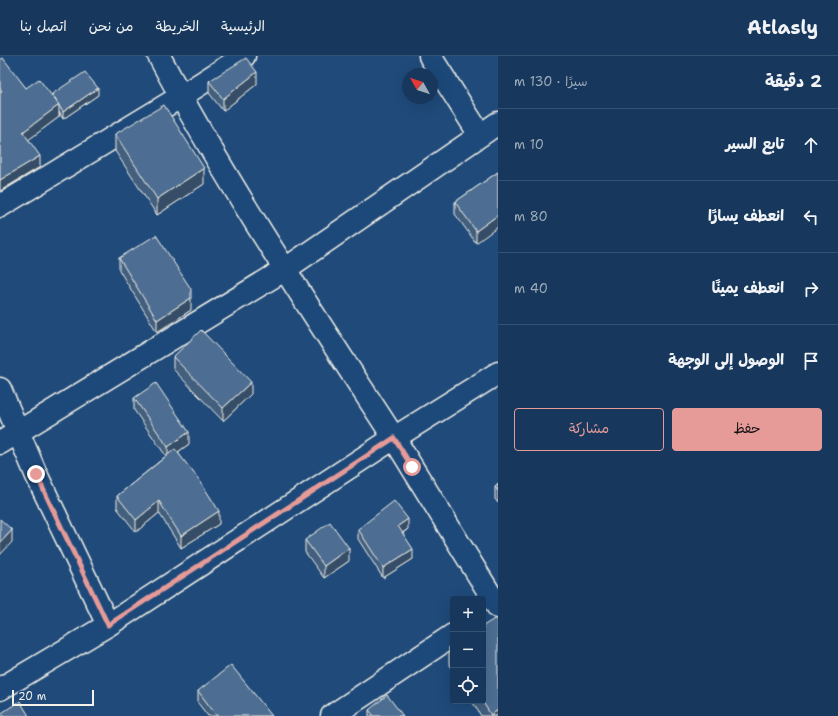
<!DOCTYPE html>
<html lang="ar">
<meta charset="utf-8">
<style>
:root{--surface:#17385c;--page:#203f62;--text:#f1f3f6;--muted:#9eacbb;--line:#365272;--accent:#e69b98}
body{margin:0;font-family:"Shantell Sans","Playpen Sans Arabic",sans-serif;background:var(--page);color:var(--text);direction:rtl}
.controls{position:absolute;right:12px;bottom:12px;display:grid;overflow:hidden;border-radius:4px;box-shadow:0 4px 16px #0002}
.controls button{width:36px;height:36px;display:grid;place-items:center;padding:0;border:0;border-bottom:1px solid var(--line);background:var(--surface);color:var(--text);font:20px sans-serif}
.compass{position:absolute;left:402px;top:12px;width:36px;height:36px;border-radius:50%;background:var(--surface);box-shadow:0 4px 16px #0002;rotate:309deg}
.scale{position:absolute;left:12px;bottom:10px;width:82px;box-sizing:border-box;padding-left:4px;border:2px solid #f4f1e8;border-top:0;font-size:11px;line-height:14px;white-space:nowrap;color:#f4f1e8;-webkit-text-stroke:3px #1f4a7a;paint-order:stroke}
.stop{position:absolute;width:12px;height:12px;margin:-9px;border:3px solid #e69b98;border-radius:50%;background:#fff}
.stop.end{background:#e69b98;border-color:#fff;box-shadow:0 1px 4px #0008}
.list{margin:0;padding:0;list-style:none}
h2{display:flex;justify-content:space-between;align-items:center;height:52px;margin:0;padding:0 16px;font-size:17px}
h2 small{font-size:13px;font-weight:400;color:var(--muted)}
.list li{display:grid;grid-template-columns:26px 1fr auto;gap:12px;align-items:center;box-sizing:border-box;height:72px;padding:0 16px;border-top:1px solid var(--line)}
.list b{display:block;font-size:15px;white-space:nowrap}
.list em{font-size:13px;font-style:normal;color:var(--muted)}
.actions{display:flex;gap:8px;padding:12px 16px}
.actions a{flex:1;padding:9px 0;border:1px solid var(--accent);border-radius:4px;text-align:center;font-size:14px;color:var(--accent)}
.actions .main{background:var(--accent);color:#111}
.icon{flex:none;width:22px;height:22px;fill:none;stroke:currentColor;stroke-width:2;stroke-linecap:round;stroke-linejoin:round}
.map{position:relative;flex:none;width:498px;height:660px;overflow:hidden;direction:ltr}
header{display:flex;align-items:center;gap:24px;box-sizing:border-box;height:56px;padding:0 20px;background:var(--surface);border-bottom:1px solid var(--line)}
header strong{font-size:19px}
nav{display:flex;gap:22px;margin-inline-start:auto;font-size:14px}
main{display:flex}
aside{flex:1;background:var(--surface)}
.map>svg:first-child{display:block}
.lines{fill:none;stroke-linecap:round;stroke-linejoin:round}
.minor-casing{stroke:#f4f1e8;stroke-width:25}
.minor{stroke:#1f4a7a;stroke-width:22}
.wall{fill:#425f7e;stroke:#f4f1e8}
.shaded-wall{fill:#364d66;stroke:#f4f1e8}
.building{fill:#4d6e92;stroke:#f4f1e8}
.route{stroke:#e69b98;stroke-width:5}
</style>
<header>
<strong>Atlasly</strong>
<nav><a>الرئيسية</a><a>الخريطة</a><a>من نحن</a><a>اتصل بنا</a></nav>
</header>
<main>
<aside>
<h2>2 دقيقة<small>سيرًا · 130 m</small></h2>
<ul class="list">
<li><svg class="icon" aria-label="ahead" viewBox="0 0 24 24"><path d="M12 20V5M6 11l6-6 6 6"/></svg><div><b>تابع السير</b></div><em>10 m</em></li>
<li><svg class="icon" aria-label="left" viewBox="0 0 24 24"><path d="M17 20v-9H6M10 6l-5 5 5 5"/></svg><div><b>انعطف يسارًا</b></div><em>80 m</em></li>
<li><svg class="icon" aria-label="right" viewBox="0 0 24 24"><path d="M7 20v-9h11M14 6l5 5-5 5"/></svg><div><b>انعطف يمينًا</b></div><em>40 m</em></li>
<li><svg class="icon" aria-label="arrive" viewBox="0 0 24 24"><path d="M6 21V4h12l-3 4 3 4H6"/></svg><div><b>الوصول إلى الوجهة</b></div></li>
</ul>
<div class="actions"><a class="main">حفظ</a><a>مشاركة</a></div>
</aside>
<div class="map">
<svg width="498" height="660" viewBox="0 0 498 660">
<rect width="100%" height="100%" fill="#1f4a7a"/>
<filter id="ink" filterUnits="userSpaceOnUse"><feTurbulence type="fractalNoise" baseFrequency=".025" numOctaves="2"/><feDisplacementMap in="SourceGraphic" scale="8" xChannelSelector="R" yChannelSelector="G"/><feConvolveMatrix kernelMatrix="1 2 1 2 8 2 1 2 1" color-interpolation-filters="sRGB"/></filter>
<g filter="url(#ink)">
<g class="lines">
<defs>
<path id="minor" d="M 159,0 C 229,132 313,257 394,382 C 429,438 463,495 498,551
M 430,0 L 480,79
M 0,150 L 180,41 L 244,0
M 0,333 L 36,418 L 108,569
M 0,387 L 284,214 L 498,67
M 0,633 L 108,569 L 394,382 L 498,317
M 332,660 L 453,579"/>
</defs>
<use href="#minor" class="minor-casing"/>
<use href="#minor" class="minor"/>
</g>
<path class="wall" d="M 0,4 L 26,32 L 52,40 L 52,38 L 98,39 L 63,63 L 59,56 L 59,61 L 28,84 L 40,111 L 0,135 Z
M 209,25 L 257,28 L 223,55 L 209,37 Z
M 115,78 L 204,128 L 157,159 L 115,95 Z
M 498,116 L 476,187 L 455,158 L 455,146 Z
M 119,202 L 191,254 L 157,276 L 119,214 Z
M 173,301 L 251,338 L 223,365 L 173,313 Z
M 134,342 L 189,388 L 178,396 L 219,468 L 181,492 L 159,457 L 136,476 L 117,452 L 117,440 L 166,400 L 134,354 Z
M 498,428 L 498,447 L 495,443 L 495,431 Z
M 358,473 L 408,473 L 403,477 L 413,503 L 383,522 L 358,483 Z
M 305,484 L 349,505 L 324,522 L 305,496 Z
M 453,588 L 453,614 L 449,607 L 449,591 Z
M 198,635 L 272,660 L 208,660 L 198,647 Z
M 472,645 L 483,645 L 498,660 L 481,660 Z
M 369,654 L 403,660 L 369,660 Z"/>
<path class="shaded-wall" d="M 257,16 L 257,28 L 223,55 L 223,43 Z
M 98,32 L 98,39 L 63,63 L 63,56 Z
M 59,49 L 59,61 L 23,88 L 23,76 Z
M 40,100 L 40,111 L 0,135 L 0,124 Z
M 204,112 L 204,128 L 157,159 L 157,143 Z
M 498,159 L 498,171 L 476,187 L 476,175 Z
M 191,242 L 191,254 L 157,276 L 157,264 Z
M 251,326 L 251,338 L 223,365 L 223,352 Z
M 189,376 L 189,388 L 168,403 L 168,391 Z
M 159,445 L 159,457 L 136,476 L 136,464 Z
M 219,455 L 219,468 L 181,492 L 181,480 Z
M 408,463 L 408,473 L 398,480 L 398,470 Z
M 12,474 L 12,486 L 0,499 L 0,487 Z
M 349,492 L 349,505 L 324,522 L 324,510 Z
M 413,493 L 413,503 L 383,522 L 383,512 Z
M 498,654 L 498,660 L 491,660 L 491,659 Z"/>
<path class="building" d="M 3,2 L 26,32 L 39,23 L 59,49 L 23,76 L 40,100 L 0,124 L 0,36 L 2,35 L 0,32 L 0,4 Z
M 246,2 L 257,16 L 223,43 L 209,25 Z
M 85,16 L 98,32 L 63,56 L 52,38 Z
M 164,49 L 204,112 L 157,143 L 115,78 Z
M 498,116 L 498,159 L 476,175 L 455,146 Z
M 156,179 L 191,233 L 191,242 L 157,264 L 119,202 Z
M 201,274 L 251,326 L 223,352 L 173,301 Z
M 156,327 L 189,376 L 168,391 L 134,342 Z
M 175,393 L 200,425 L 219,455 L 181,480 L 159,445 L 136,464 L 117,440 Z
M 498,428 L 498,435 L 495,431 Z
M 394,445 L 408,463 L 398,470 L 413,493 L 383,512 L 358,473 Z
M 0,463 L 12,474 L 0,487 Z
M 330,466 L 349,492 L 324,510 L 305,484 Z
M 496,562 L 498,565 L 498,654 L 491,659 L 482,645 L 483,645 L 483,570 Z
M 453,588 L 453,598 L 449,591 Z
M 231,609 L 272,660 L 217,660 L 198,635 Z
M 387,639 L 403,660 L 374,660 L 369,654 Z
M 20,645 L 29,660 L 0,660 L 0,658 Z"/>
</g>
<g class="lines" filter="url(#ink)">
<path class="route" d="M 36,418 L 108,569 L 394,382 L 412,411"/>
</g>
</svg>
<div class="controls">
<button>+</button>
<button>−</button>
<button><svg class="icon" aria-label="locate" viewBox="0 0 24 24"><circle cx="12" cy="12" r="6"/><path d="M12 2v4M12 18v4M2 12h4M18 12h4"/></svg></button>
</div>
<svg class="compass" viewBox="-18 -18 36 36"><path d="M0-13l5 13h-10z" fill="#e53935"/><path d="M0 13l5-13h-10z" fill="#9eacbb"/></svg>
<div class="scale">20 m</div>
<div class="stop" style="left:412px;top:411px"></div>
<div class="stop end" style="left:36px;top:418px"></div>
</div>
</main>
